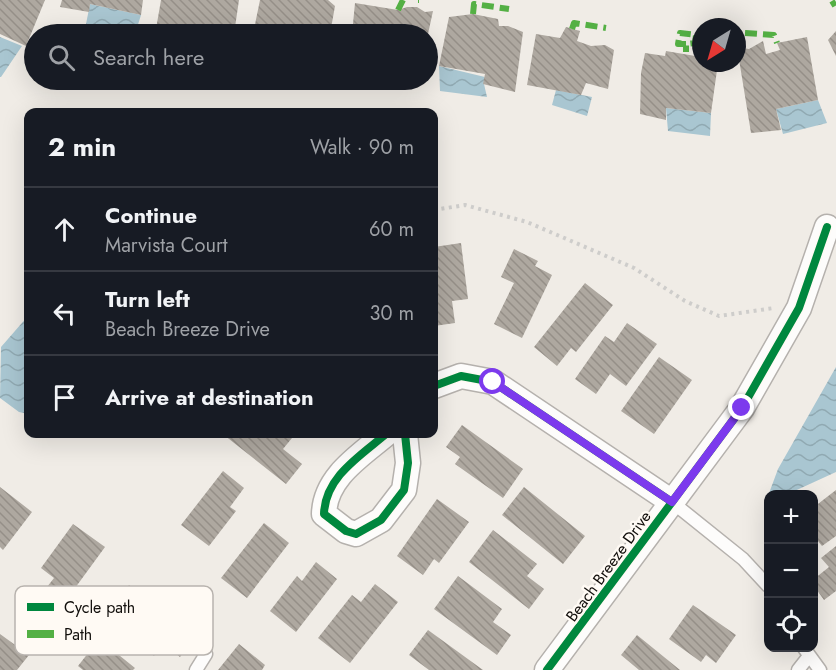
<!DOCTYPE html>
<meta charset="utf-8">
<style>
:root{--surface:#171b24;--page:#20242c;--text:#f1f3f6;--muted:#9ea1a6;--line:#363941}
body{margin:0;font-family:Jost,sans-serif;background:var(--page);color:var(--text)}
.controls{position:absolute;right:18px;bottom:18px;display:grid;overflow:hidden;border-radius:12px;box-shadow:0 6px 24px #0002}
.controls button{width:54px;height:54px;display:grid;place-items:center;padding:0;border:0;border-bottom:2px solid var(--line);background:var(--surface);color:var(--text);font:30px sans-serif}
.compass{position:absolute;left:692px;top:18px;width:54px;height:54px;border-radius:50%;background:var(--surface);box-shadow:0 6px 24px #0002;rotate:217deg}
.stop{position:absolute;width:18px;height:18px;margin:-14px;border:4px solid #7c3aed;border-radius:50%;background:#fff}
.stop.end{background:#7c3aed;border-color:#fff;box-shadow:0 2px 6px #0008}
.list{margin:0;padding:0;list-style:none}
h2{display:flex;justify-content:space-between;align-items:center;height:78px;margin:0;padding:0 24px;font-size:26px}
h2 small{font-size:20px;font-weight:400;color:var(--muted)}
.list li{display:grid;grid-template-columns:39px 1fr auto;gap:18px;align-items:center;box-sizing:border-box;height:84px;padding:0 24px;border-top:2px solid var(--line)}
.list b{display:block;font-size:22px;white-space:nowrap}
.list p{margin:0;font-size:20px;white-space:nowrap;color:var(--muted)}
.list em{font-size:20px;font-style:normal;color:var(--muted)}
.icon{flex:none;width:33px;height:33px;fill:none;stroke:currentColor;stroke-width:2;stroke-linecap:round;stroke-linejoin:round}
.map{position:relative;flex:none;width:836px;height:670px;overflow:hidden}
.search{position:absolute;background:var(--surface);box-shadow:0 6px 24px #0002;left:24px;top:24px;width:414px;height:66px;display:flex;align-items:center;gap:15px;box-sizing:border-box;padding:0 21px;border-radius:33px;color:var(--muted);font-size:22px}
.panel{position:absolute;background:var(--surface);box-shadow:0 6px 24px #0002;left:24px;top:108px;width:414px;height:330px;border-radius:12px}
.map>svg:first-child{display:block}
.water{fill:url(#water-waves)}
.building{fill:url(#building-back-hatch)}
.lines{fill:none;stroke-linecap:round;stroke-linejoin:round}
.service-casing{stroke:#b5b1ad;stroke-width:15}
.minor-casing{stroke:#b5b1ad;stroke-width:27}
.path{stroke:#cecdcb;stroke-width:4;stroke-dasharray:3 4.5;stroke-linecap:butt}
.service{stroke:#fdfcfb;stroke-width:12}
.minor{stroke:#fdfcfb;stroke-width:24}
.quiet{stroke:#54b044;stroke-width:6;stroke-dasharray:12 6;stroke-linecap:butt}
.cycleway-casing{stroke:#fffaf4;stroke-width:11}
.cycleway{stroke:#00873e;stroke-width:8}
.route{stroke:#7c3aed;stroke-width:8}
.labels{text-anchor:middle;stroke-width:5;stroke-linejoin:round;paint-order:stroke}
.street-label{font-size:16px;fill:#110e0b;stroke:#fffaf4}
.key{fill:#fffaf4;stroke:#b8b3ae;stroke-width:1.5}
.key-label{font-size:16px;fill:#110e0b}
</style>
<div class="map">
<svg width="836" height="670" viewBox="0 0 836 670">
<defs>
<pattern id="water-waves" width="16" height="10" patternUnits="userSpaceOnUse" patternTransform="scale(1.5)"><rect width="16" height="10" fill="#a9c6d1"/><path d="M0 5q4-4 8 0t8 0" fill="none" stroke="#90a9b2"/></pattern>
<pattern id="building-back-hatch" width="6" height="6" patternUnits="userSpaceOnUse" patternTransform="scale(1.5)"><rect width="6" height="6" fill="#aea8a0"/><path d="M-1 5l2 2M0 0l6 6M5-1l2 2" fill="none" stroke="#958f88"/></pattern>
</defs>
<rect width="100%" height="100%" fill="#f0ece6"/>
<path class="water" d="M 90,4 L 141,15 L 135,34 L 84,34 Z
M 0,37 L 22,46 L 1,77 L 0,77 Z
M 439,66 L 485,77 L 484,84 L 487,97 L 440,91 Z
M 556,90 L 592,97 L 587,116 L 552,105 Z
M 818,100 L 827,123 L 783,134 L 776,109 Z
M 666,108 L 711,113 L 710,136 L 668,131 Z
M 28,316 L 28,414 L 19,412 L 0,398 L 1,347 Z
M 836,367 L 836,472 L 788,494 L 768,494 L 768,496 L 778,469 Z"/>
<path class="building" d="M 0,0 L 45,0 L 26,46 L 0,34 Z
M 62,0 L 143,0 L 141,15 L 90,4 L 89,12 L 60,7 Z
M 161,0 L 239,0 L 234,34 L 209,34 L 210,30 L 186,28 L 185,33 L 156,29 Z
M 260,0 L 328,0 L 335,6 L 330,34 L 253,34 Z
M 355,3 L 398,10 L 407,7 L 417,7 L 425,12 L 433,11 L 428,34 L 352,34 Z
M 473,14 L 498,19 L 499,26 L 508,26 L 523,32 L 515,92 L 483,84 L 485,74 L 439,66 L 449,17 Z
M 566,27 L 580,31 L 577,41 L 591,46 L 605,45 L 614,50 L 608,89 L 586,83 L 581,95 L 527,85 L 536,34 L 560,38 Z
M 836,31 L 836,56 L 828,40 Z
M 807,37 L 818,100 L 776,109 L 781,130 L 751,133 L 737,47 L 749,49 L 763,41 L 766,54 L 780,50 L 777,43 Z
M 666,51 L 701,57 L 701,63 L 718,63 L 711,113 L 666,108 L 666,120 L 640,114 L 641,73 L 645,53 L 665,56 Z
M 461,243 L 468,299 L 452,301 L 455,323 L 434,326 L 434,247 Z
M 514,249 L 538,261 L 535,266 L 552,275 L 522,338 L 494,324 L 514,283 L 501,277 Z
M 585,283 L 613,305 L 576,352 L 571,348 L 557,366 L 534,347 Z
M 627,323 L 657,344 L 626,386 L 610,374 L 596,394 L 575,379 L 605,336 L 614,342 Z
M 659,357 L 692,380 L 654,434 L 621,411 Z
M 462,425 L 523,469 L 503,498 L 455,464 L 460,457 L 446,447 Z
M 225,434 L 287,434 L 292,438 L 283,449 L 302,464 L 286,484 L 224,435 Z
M 223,471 L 244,488 L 230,507 L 236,511 L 209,546 L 181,525 Z
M 0,487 L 32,512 L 3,550 L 0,547 Z
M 524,487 L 585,536 L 563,564 L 502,515 Z
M 836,490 L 836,536 L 822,546 L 817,540 L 814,543 L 814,507 Z
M 437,499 L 469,522 L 439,563 L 434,559 L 423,575 L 397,556 Z
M 264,523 L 289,543 L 247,598 L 221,578 Z
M 73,524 L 105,547 L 59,610 L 40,596 L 54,578 L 41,568 Z
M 493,530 L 537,564 L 527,576 L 544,589 L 529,609 L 469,562 Z
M 836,546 L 836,591 L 824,600 L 814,586 L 814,579 L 829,567 L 821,558 Z
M 316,562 L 337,579 L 296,632 L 270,611 L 297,576 L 302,581 Z
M 458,576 L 502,609 L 493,622 L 511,635 L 497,655 L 434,609 Z
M 375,584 L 398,602 L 350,663 L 318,638 L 352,595 L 361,602 Z
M 129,585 L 195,637 L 180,657 L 163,643 L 154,656 L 104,617 Z
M 693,605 L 736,635 L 716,663 L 706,655 L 701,662 L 669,639 Z
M 428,630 L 483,670 L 429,670 L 409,655 Z
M 0,634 L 29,655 L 17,670 L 0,670 Z
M 637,635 L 680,670 L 639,670 L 621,655 Z
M 99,639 L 135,668 L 133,670 L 83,670 L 78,666 Z
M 239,644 L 265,665 L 262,670 L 218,670 Z"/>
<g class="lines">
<defs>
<path id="service" d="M 672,502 L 743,559 L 768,586
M 804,648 L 820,670
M 196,670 L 206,654
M 798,670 L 809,656"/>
<path id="minor" d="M 434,386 L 461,376 L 493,382 L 672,502
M 386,434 C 360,456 325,477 324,514 L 346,531 L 356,534 L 381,520 L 404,490 L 408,463 L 405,434
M 547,670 L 742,408 L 799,308 L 827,227"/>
</defs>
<use href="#service" class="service-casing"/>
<use href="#minor" class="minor-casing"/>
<path class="path" d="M 434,210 L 465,205 L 527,222 L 634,268 L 685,301 L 719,316 L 774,308"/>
<use href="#service" class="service"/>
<use href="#minor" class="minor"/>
<path class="quiet" d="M 418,0 L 419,0
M 831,5 L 836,2
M 398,10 L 403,0
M 473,14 L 474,4 L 509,9
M 572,29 L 574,23 L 606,28
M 745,33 L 774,35 L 777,43
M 686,44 L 678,44 L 680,33 L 696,35 L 695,43 L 686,44 L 686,52"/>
<defs>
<path id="cycleway" d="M 434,386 L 461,376 L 493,382 L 672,502
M 386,434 C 360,456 325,477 324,514 L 346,531 L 356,534 L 381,520 L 404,490 L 408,463 L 405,434
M 547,670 L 742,408 L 799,308 L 827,227"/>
</defs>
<use href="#cycleway" class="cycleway-casing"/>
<use href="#cycleway" class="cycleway"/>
</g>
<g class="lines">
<path class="route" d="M 493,382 L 672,502 L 742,408"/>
</g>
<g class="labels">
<g class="street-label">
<text transform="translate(608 566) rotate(-54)" y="6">Beach Breeze Drive</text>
</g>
</g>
<rect x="15" y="586" width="198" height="69" rx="9" class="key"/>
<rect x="27" y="603" width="27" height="8" fill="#00873e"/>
<rect x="27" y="630" width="27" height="8" fill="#54b044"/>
<g class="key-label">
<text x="64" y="613">Cycle path</text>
<text x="64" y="640">Path</text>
</g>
</svg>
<div class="controls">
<button>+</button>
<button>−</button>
<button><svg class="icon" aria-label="locate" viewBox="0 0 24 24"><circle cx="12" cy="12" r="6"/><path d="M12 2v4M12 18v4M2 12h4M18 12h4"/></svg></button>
</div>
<svg class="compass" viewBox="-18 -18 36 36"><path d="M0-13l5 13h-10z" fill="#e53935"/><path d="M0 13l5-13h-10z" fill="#9ea1a6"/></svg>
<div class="stop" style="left:493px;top:382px"></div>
<div class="stop end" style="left:742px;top:408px"></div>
<div class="search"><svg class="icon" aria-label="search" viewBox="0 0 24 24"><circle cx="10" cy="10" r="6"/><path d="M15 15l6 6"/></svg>Search here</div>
<section class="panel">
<h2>2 min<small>Walk · 90 m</small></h2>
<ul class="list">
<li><svg class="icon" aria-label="ahead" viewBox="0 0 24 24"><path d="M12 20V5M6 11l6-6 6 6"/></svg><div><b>Continue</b><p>Marvista Court</p></div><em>60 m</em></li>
<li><svg class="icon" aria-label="left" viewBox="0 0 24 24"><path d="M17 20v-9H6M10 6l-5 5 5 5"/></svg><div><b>Turn left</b><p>Beach Breeze Drive</p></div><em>30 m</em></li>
<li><svg class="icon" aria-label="arrive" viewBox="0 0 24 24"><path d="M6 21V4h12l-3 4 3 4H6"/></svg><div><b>Arrive at destination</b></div></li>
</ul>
</section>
</div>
